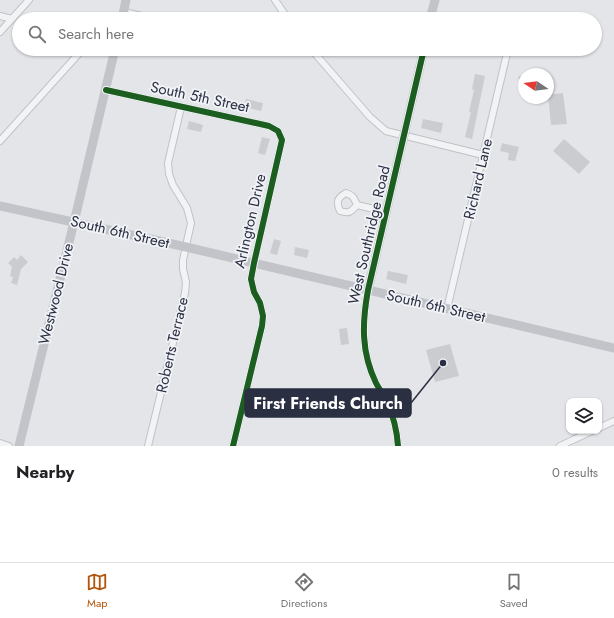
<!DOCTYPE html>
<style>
:root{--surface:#fff;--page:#f6f6f6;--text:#202124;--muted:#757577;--line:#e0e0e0;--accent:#b45309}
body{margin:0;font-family:Jost,sans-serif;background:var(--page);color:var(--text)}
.controls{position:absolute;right:12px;bottom:12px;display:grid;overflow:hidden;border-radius:8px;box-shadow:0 1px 3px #0004}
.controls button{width:36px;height:36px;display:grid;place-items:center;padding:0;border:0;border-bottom:1px solid var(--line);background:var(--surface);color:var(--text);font:20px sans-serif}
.compass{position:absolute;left:518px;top:68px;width:36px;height:36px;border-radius:50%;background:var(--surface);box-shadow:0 1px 3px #0004;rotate:283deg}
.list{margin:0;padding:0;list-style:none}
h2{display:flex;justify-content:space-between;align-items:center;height:52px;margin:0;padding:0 16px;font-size:17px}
h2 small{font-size:13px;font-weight:400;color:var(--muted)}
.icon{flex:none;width:22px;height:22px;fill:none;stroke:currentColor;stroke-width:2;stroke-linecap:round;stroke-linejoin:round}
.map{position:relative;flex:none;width:614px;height:446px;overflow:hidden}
.search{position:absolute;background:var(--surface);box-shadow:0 1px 3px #0004;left:12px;right:12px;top:12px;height:44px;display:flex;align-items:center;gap:10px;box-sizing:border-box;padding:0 14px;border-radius:22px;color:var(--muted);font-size:15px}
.sheet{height:116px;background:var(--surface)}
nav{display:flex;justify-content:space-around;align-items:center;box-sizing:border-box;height:56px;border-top:1px solid var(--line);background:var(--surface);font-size:11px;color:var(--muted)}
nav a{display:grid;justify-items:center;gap:2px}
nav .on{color:var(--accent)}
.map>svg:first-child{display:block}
.building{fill:#cbccd0}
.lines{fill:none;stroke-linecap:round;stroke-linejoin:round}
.street-casing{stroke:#c0c2c6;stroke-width:8}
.street{stroke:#f2f3f5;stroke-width:6}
.secondary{stroke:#c3c4ca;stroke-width:9}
.cycleway-casing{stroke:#f1f3f7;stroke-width:8}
.cycleway{stroke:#1b5e20;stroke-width:6}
.labels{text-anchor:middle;stroke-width:3.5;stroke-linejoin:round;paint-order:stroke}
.street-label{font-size:15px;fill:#2a2f42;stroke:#f1f3f7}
.leader{fill:none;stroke:#2a2f42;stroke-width:1.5}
.callout-dot{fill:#2a2f42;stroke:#f1f3f7;stroke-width:1.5}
.callout{fill:#2a2f42;stroke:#2a2f42;stroke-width:1.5}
.callout-label{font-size:16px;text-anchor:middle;font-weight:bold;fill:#fff}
</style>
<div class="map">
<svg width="614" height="446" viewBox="0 0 614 446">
<rect width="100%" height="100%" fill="#e3e5e8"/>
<path class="building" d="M 475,74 L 485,76 L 472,139 L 465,137 L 471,112 L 469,112 L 474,90 L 472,89 Z
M 524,74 L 524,92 L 523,92 L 518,77 Z
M 563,93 L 567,124 L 551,125 L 548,95 Z
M 246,99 L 263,103 L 261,111 L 244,107 Z
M 423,119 L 443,123 L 441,133 L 421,128 Z
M 189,121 L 203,125 L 201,132 L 187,129 Z
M 262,137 L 270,139 L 265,155 L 258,153 Z
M 564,139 L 590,162 L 579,174 L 553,151 Z
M 502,143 L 519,147 L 515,161 L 508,160 L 509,153 L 500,151 Z
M 274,239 L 281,241 L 277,255 L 270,253 Z
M 295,247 L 309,250 L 307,258 L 294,255 Z
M 21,255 L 28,262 L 21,269 L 17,285 L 11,283 L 13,277 L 10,276 L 12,267 L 8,263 L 14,257 L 17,260 Z
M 388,271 L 408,275 L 406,284 L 386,279 Z
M 347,328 L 349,344 L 341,345 L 339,329 Z
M 450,344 L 459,376 L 435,382 L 426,350 Z"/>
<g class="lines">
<defs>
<path id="street" d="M 275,0 L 288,19
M 124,12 L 155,19
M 0,16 L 12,19
M 0,32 L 29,0
M 255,49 C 262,50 270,52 276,49
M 311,49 L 370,117 L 386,131 L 483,155
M 106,90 L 269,126 L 278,131 L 282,140 L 254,263 L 251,279 L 254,292 L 260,303 L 263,316 L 262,326 L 233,446
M 0,141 L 83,49
M 357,205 C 351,212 349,214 340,211 C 336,202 337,198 346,193 C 353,195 354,198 357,205 L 386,212
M 368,290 C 362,323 361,352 376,383 C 379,389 384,395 387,402 C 393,415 397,431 398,446
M 447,309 L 508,49
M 599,428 L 614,421
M 0,443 L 9,446
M 148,446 L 185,293 L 186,282 L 183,269 L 183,260 L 191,223 L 187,208 L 173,185 L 169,174 L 168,163 L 181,107
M 560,446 L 592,431"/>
</defs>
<use href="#street" class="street-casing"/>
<use href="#street" class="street"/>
<path class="secondary" d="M 122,19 L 126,0
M 430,19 L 435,0
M 0,206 L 186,247 L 614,348
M 368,290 L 424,49
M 19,446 L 76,214 L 115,49"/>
<defs>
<path id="cycleway" d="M 106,90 L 269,126 L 278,131 L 282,140 L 254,263 L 251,279 L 254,292 L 260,303 L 263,316 L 262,326 L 233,446
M 398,446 C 397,431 393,415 387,402 C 384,395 379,389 376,383 C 361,352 362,323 368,290 L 424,49"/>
</defs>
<use href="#cycleway" class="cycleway-casing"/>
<use href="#cycleway" class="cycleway"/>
</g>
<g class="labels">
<g class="street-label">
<text transform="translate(200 97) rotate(12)" y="5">South 5th Street</text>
<text transform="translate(478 179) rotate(-77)" y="5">Richard Lane</text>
<text transform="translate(250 221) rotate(-77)" y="5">Arlington Drive</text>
<text transform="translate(120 232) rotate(13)" y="5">South 6th Street</text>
<text transform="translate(369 235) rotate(-77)" y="5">West Southridge Road</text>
<text transform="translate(56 294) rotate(-76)" y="5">Westwood Drive</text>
<text transform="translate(436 306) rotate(13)" y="5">South 6th Street</text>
<text transform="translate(172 345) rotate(-77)" y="5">Roberts Terrace</text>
</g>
</g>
<path class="leader" d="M443 363L411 403"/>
<circle class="callout-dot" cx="443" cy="363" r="4"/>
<rect class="callout" x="245" y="389" width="166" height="28" rx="4"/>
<g class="callout-label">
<text x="328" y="409">First Friends Church</text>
</g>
</svg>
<div class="controls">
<button><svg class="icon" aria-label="layers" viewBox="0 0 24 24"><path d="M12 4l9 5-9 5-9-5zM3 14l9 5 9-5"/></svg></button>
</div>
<svg class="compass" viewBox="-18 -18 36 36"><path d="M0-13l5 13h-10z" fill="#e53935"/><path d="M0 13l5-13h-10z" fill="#757577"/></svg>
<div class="search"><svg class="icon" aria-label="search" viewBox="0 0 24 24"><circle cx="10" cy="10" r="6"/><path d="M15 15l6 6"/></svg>Search here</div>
</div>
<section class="sheet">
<h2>Nearby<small>0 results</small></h2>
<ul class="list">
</ul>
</section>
<nav>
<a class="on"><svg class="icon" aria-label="map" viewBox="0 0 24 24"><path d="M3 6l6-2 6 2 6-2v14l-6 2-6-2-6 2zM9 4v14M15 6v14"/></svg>Map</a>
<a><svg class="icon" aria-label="directions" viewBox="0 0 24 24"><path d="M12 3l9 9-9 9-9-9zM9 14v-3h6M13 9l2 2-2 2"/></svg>Directions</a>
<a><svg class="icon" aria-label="saved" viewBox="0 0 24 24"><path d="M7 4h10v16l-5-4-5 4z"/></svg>Saved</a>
</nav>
